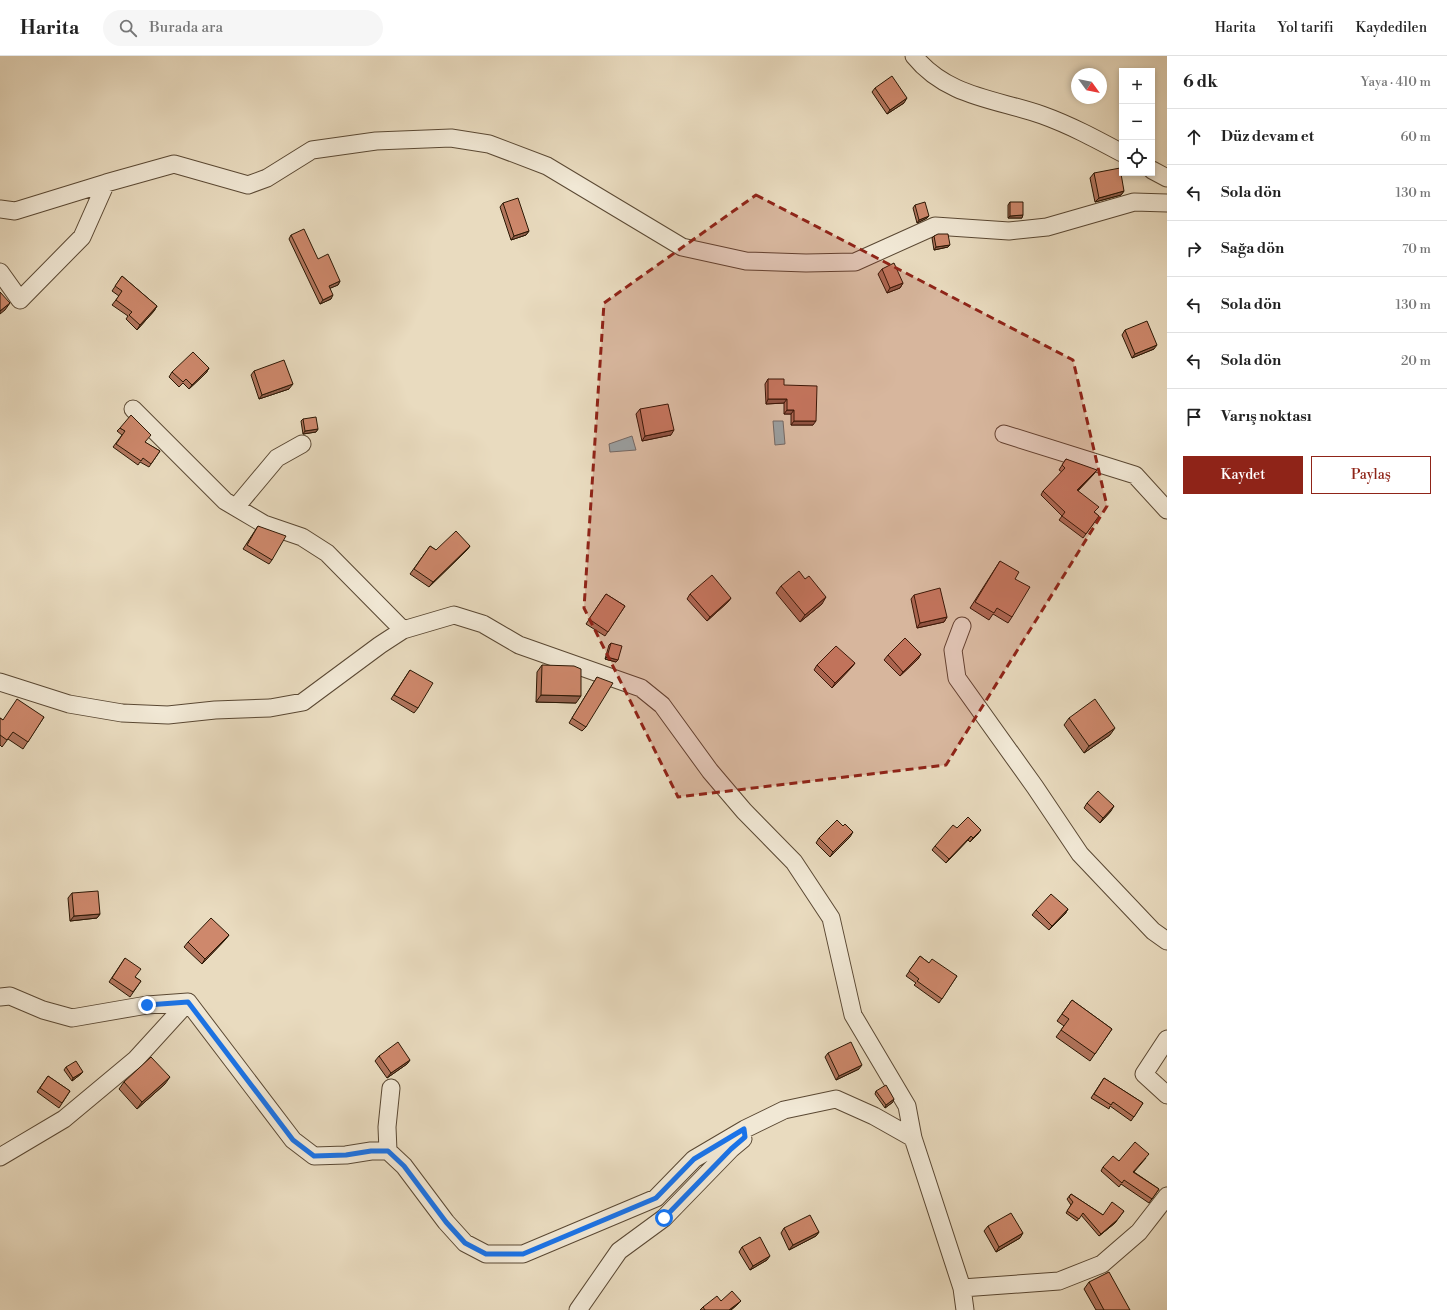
<!DOCTYPE html>
<html lang="tr">
<meta charset="utf-8">
<style>
:root{--surface:#fff;--page:#f6f6f6;--text:#222;--muted:#767676;--line:#e0e0e0;--accent:#8f2418}
body{margin:0;font-family:"Libre Bodoni",serif;background:var(--page);color:var(--text)}
.controls{position:absolute;right:12px;top:12px;display:grid;overflow:hidden;border-radius:0px;box-shadow:0 2px 6px #0003}
.controls button{width:36px;height:36px;display:grid;place-items:center;padding:0;border:0;border-bottom:1px solid var(--line);background:var(--surface);color:var(--text);font:20px sans-serif}
.compass{position:absolute;left:1071px;top:12px;width:36px;height:36px;border-radius:50%;background:var(--surface);box-shadow:0 2px 6px #0003;rotate:123deg}
.stop{position:absolute;width:12px;height:12px;margin:-9px;border:3px solid #1a73e8;border-radius:50%;background:#fff}
.stop.end{background:#1a73e8;border-color:#fff;box-shadow:0 1px 4px #0008}
.list{margin:0;padding:0;list-style:none}
h2{display:flex;justify-content:space-between;align-items:center;height:52px;margin:0;padding:0 16px;font-size:17px}
h2 small{font-size:13px;font-weight:400;color:var(--muted)}
.list li{display:grid;grid-template-columns:26px 1fr auto;gap:12px;align-items:center;box-sizing:border-box;height:56px;padding:0 16px;border-top:1px solid var(--line)}
.list b{display:block;font-size:15px;white-space:nowrap}
.list em{font-size:13px;font-style:normal;color:var(--muted)}
.actions{display:flex;gap:8px;padding:12px 16px}
.actions a{flex:1;padding:9px 0;border:1px solid var(--accent);border-radius:0px;text-align:center;font-size:14px;color:var(--accent)}
.actions .main{background:var(--accent);color:#fff}
.icon{flex:none;width:22px;height:22px;fill:none;stroke:currentColor;stroke-width:2;stroke-linecap:round;stroke-linejoin:round}
.map{position:relative;flex:none;width:1167px;height:1254px;overflow:hidden}
header{display:flex;align-items:center;gap:24px;box-sizing:border-box;height:56px;padding:0 20px;background:var(--surface);border-bottom:1px solid var(--line)}
header strong{font-size:19px}
nav{display:flex;gap:22px;margin-inline-start:auto;font-size:14px}
.search{width:280px;height:36px;background:var(--page);display:flex;align-items:center;gap:10px;box-sizing:border-box;padding:0 14px;border-radius:22px;color:var(--muted);font-size:15px}
main{display:flex}
aside{flex:1;background:var(--surface)}
.map>svg:first-child{display:block}
.water{fill:#9bb9bb;stroke:#6e7872}
.lines{fill:none;stroke-linecap:round;stroke-linejoin:round}
.minor-casing{stroke:#5a4833;stroke-width:19}
.minor{stroke:#f1e8d5;stroke-width:17}
.wall{fill:#b1755d;stroke:#2b1704}
.shaded-wall{fill:#905f4c;stroke:#2b1704}
.building{fill:#ce886c;stroke:#2b1704}
.route{stroke:#1a73e8;stroke-width:5}
.marked{fill:#8f2418;fill-opacity:0.2;stroke:#8f2418;stroke-width:3;stroke-dasharray:8 5;stroke-linejoin:round}
</style>
<header>
<strong>Harita</strong>
<div class="search"><svg class="icon" aria-label="search" viewBox="0 0 24 24"><circle cx="10" cy="10" r="6"/><path d="M15 15l6 6"/></svg>Burada ara</div>
<nav><a>Harita</a><a>Yol tarifi</a><a>Kaydedilen</a></nav>
</header>
<main>
<div class="map">
<svg width="1167" height="1254" viewBox="0 0 1167 1254">
<rect width="100%" height="100%" fill="#e9dbbf"/>
<filter id="stains"><feTurbulence type="fractalNoise" baseFrequency=".005" numOctaves="4"/><feColorMatrix values="0 0 0 0 .2 0 0 0 0 .09 0 0 0 0 .02 0 0 0 .5 -.17"/></filter>
<radialGradient id="worn" r=".72"><stop offset=".6" stop-color="#630" stop-opacity="0"/><stop offset="1" stop-color="#630" stop-opacity=".3"/></radialGradient>
<path class="water" d="M 773,365 L 783,365 L 785,388 L 775,389 Z
M 632,380 L 636,394 L 610,396 L 609,388 Z"/>
<g class="lines">
<defs>
<path id="minor" d="M 914,0 C 947,41 996,43 1042,59 C 1070,69 1096,83 1122,97
M 1152,114 L 1167,122
M 0,153 L 15,155 L 106,127 L 174,108 L 248,129 L 267,122 L 312,94 L 376,85 L 451,82 L 489,88 L 547,110 L 682,191 L 746,205 L 806,207 L 855,206 L 935,170 L 1009,175 L 1047,171 L 1134,146 L 1167,147
M 0,216 L 20,244 L 82,181 L 106,127
M 133,353 L 225,445 L 264,468 L 302,481 L 327,497 L 403,574
M 1004,378 L 1135,419 L 1167,454
M 236,451 L 277,402 L 302,388
M 962,570 L 953,594 L 957,622 L 1035,731 L 1080,798 L 1153,875 L 1167,885
M 0,626 L 69,648 L 122,657 L 168,659 L 215,654 L 270,652 L 303,646 L 380,589 L 403,574 L 454,559 L 483,568 L 519,589 L 641,632 L 662,649 L 710,715 L 744,755 L 794,806 L 831,862 L 853,959 L 907,1050 L 913,1082 L 962,1232 L 965,1254
M 0,941 L 10,940 L 43,954 L 72,962 L 147,949 L 188,946
M 1167,983 L 1144,1018 L 1167,1039
M 388,1095 L 387,1071 L 391,1032
M 0,1101 L 64,1063 L 136,1003 L 188,946 L 293,1084 L 314,1100 L 346,1099 L 371,1095 L 388,1095 L 404,1110 L 446,1166 L 465,1187 L 486,1198 L 523,1198 L 656,1142 L 694,1103 L 745,1073 L 784,1054 L 836,1043 L 874,1060 L 913,1082
M 962,1232 L 1059,1225 L 1102,1208 L 1139,1176 L 1167,1140
M 578,1254 L 619,1195 L 664,1162 L 731,1093 L 743,1083"/>
</defs>
<use href="#minor" class="minor-casing"/>
<use href="#minor" class="minor"/>
</g>
<path class="wall" d="M 875,32 L 904,47 L 887,58 L 872,36 Z
M 1094,117 L 1124,135 L 1121,139 L 1095,146 L 1090,122 Z
M 1010,146 L 1022,162 L 1008,162 L 1008,149 Z
M 503,147 L 529,175 L 526,179 L 511,184 L 500,151 Z
M 915,149 L 929,160 L 927,162 L 917,167 L 913,152 Z
M 291,179 L 340,225 L 338,229 L 330,232 L 331,243 L 320,248 L 289,183 Z
M 934,180 L 948,191 L 934,194 L 932,182 Z
M 882,213 L 903,227 L 900,232 L 887,237 L 878,218 Z
M 122,220 L 157,250 L 154,255 L 137,274 L 126,263 L 128,260 L 112,249 L 119,240 L 112,235 Z
M 1125,274 L 1154,293 L 1132,302 L 1122,279 Z
M 209,312 L 206,317 L 189,333 L 183,327 L 179,331 L 169,321 L 172,316 Z
M 254,315 L 289,333 L 259,343 L 251,319 Z
M 768,323 L 784,329 L 813,369 L 791,369 L 791,358 L 784,358 L 784,347 L 766,348 L 765,328 Z
M 640,353 L 671,379 L 642,385 L 636,358 Z
M 303,363 L 318,373 L 316,376 L 303,378 L 301,365 Z
M 120,372 L 160,395 L 149,411 L 140,406 L 138,409 L 113,391 L 122,379 L 117,375 Z
M 1066,403 L 1094,418 L 1078,435 L 1094,456 L 1099,460 L 1083,482 L 1059,464 L 1062,460 L 1041,439 L 1043,435 L 1062,416 L 1059,414 Z
M 258,470 L 272,504 L 269,508 L 243,493 Z
M 430,490 L 436,494 L 470,490 L 467,494 L 429,531 L 410,518 Z
M 1000,505 L 1015,523 L 1012,561 L 1008,567 L 993,558 L 989,564 L 970,552 Z
M 805,523 L 822,548 L 800,566 L 776,537 L 781,530 Z
M 606,538 L 625,550 L 605,580 L 586,568 Z
M 690,538 L 731,542 L 728,546 L 707,565 L 687,543 Z
M 914,539 L 947,561 L 944,566 L 917,572 L 911,543 Z
M 611,587 L 618,604 L 616,606 L 605,603 L 609,589 Z
M 921,598 L 918,603 L 900,620 L 884,604 L 888,599 Z
M 855,607 L 851,612 L 832,632 L 814,614 L 817,609 Z
M 542,609 L 576,647 L 536,646 L 537,616 Z
M 410,614 L 418,652 L 414,657 L 391,643 Z
M 597,621 L 586,671 L 582,675 L 569,667 Z
M 44,661 L 23,693 L 8,683 L 2,691 L 0,689 L 0,662 L 3,664 Z
M 1069,662 L 1110,679 L 1084,697 L 1064,669 Z
M 1087,747 L 1111,755 L 1100,767 L 1084,752 Z
M 957,772 L 978,778 L 970,786 L 968,784 L 946,807 L 932,794 L 935,790 Z
M 850,781 L 830,801 L 816,787 L 819,782 Z
M 72,837 L 100,858 L 97,862 L 70,865 L 68,842 Z
M 1068,853 L 1065,858 L 1049,874 L 1032,859 L 1036,854 Z
M 229,879 L 225,884 L 202,908 L 184,891 L 188,886 Z
M 920,900 L 929,907 L 957,920 L 939,947 L 914,929 L 916,927 L 906,920 Z
M 125,902 L 135,921 L 141,925 L 130,941 L 109,926 Z
M 1072,944 L 1112,973 L 1090,1005 L 1056,981 L 1064,970 L 1057,965 Z
M 828,997 L 859,1013 L 836,1024 L 825,1001 Z
M 379,1000 L 410,1004 L 407,1008 L 387,1022 L 375,1005 Z
M 66,1011 L 81,1018 L 72,1025 L 64,1014 Z
M 48,1020 L 70,1035 L 59,1052 L 37,1036 Z
M 1104,1022 L 1143,1047 L 1131,1065 L 1110,1050 L 1109,1053 L 1091,1042 Z
M 124,1026 L 165,1028 L 137,1053 L 119,1033 Z
M 876,1035 L 893,1046 L 885,1052 L 875,1038 Z
M 1146,1102 L 1134,1116 L 1159,1133 L 1149,1147 L 1121,1128 L 1119,1131 L 1101,1115 L 1103,1111 L 1119,1105 Z
M 1071,1138 L 1103,1159 L 1124,1155 L 1115,1167 L 1099,1180 L 1081,1159 L 1077,1165 L 1066,1157 L 1071,1149 L 1067,1143 Z
M 988,1170 L 1020,1182 L 996,1196 L 984,1175 Z
M 784,1172 L 819,1176 L 816,1180 L 789,1194 L 781,1177 Z
M 742,1191 L 767,1204 L 750,1214 L 739,1196 Z
M 1089,1226 L 1130,1254 L 1096,1254 L 1084,1233 Z
M 721,1245 L 741,1245 L 738,1248 L 731,1254 L 700,1254 L 703,1251 Z"/>
<path class="shaded-wall" d="M 907,42 L 904,47 L 887,58 L 890,54 Z
M 1124,135 L 1121,139 L 1095,146 L 1099,142 Z
M 1023,159 L 1022,162 L 1008,162 L 1010,160 Z
M 929,160 L 927,162 L 917,167 L 919,164 Z
M 529,175 L 526,179 L 511,184 L 514,180 Z
M 950,189 L 948,191 L 934,194 L 936,191 Z
M 340,225 L 338,229 L 326,234 L 329,230 Z
M 903,227 L 900,232 L 887,237 L 890,232 Z
M 333,239 L 331,243 L 320,248 L 323,244 Z
M 10,247 L 5,254 L 0,258 L 0,255 Z
M 157,250 L 154,255 L 137,274 L 140,269 Z
M 1157,289 L 1154,293 L 1132,302 L 1135,298 Z
M 209,312 L 206,317 L 189,333 L 192,329 Z
M 293,328 L 289,333 L 259,343 L 262,339 Z
M 768,343 L 787,343 L 784,347 L 766,348 Z
M 787,354 L 794,354 L 791,358 L 784,358 Z
M 794,365 L 816,365 L 813,369 L 791,369 Z
M 318,373 L 316,376 L 303,378 L 305,375 Z
M 674,374 L 671,379 L 642,385 L 645,380 Z
M 1097,414 L 1094,418 L 1074,438 L 1077,434 Z
M 470,490 L 467,494 L 429,531 L 433,526 Z
M 826,541 L 822,548 L 800,566 L 805,559 Z
M 731,542 L 728,546 L 707,565 L 710,561 Z
M 947,561 L 944,566 L 917,572 L 920,567 Z
M 921,598 L 918,603 L 900,620 L 903,616 Z
M 607,601 L 618,604 L 616,606 L 605,603 Z
M 855,607 L 851,612 L 832,632 L 835,627 Z
M 541,639 L 581,640 L 576,647 L 536,646 Z
M 1115,672 L 1110,679 L 1084,697 L 1089,690 Z
M 1114,750 L 1111,755 L 1100,767 L 1103,762 Z
M 981,774 L 978,778 L 970,786 L 973,782 Z
M 853,776 L 850,781 L 830,801 L 833,796 Z
M 971,780 L 968,784 L 946,807 L 949,803 Z
M 1068,853 L 1065,858 L 1049,874 L 1052,870 Z
M 100,858 L 97,862 L 70,865 L 74,860 Z
M 229,879 L 225,884 L 202,908 L 205,903 Z
M 410,1004 L 407,1008 L 387,1022 L 391,1017 Z
M 862,1009 L 859,1013 L 836,1024 L 839,1020 Z
M 83,1016 L 81,1018 L 72,1025 L 73,1022 Z
M 170,1021 L 165,1028 L 137,1053 L 142,1046 Z
M 894,1043 L 893,1046 L 885,1052 L 886,1049 Z
M 1117,1164 L 1115,1167 L 1099,1180 L 1101,1178 Z
M 819,1176 L 816,1180 L 789,1194 L 793,1189 Z
M 1023,1177 L 1020,1182 L 996,1196 L 999,1191 Z
M 770,1200 L 767,1204 L 750,1214 L 753,1210 Z
M 741,1245 L 738,1248 L 731,1254 L 729,1254 Z"/>
<path class="building" d="M 892,20 L 907,42 L 890,54 L 875,32 Z
M 1120,112 L 1124,135 L 1099,142 L 1094,117 Z
M 518,142 L 529,175 L 514,180 L 503,147 Z
M 925,146 L 929,160 L 919,164 L 915,149 Z
M 1010,146 L 1023,146 L 1023,159 L 1010,160 Z
M 304,173 L 318,203 L 328,198 L 340,225 L 329,230 L 333,239 L 323,244 L 291,179 Z
M 938,178 L 948,178 L 950,189 L 936,191 L 934,180 Z
M 894,207 L 903,227 L 890,232 L 882,213 Z
M 122,220 L 157,250 L 140,269 L 129,259 L 132,256 L 116,244 L 122,235 L 115,230 Z
M 0,236 L 10,247 L 0,255 Z
M 1147,265 L 1157,289 L 1135,298 L 1125,274 Z
M 193,296 L 209,312 L 192,329 L 186,323 L 183,326 L 172,316 Z
M 284,304 L 293,328 L 262,339 L 254,315 Z
M 768,323 L 784,323 L 784,329 L 817,330 L 816,365 L 794,365 L 794,354 L 787,354 L 787,343 L 768,343 Z
M 668,348 L 674,374 L 645,380 L 640,353 Z
M 131,359 L 151,379 L 145,386 L 160,395 L 151,408 L 143,402 L 141,405 L 116,388 L 125,375 L 120,372 Z
M 316,361 L 318,373 L 305,375 L 303,363 Z
M 1066,403 L 1097,414 L 1077,434 L 1099,451 L 1094,456 L 1099,460 L 1086,478 L 1062,460 L 1065,456 L 1043,435 L 1065,412 L 1062,409 Z
M 258,470 L 286,480 L 272,504 L 247,489 Z
M 456,475 L 470,490 L 433,526 L 414,513 L 430,490 L 436,494 Z
M 1000,505 L 1019,516 L 1015,523 L 1030,531 L 1012,561 L 997,552 L 994,557 L 975,546 Z
M 799,515 L 805,523 L 809,520 L 826,541 L 805,559 L 781,530 Z
M 712,519 L 731,542 L 710,561 L 690,538 Z
M 940,532 L 947,561 L 920,567 L 914,539 Z
M 606,538 L 625,550 L 608,576 L 589,563 Z
M 905,582 L 921,598 L 903,616 L 888,599 Z
M 611,587 L 622,590 L 618,604 L 607,601 Z
M 836,590 L 855,607 L 835,627 L 817,609 Z
M 542,609 L 574,610 L 581,613 L 581,640 L 541,639 Z
M 410,614 L 433,627 L 418,652 L 394,639 Z
M 597,621 L 613,627 L 586,671 L 572,662 Z
M 17,643 L 44,661 L 28,686 L 13,676 L 7,684 L 0,679 L 0,662 L 3,664 Z
M 1095,643 L 1115,672 L 1089,690 L 1069,662 Z
M 1098,735 L 1114,750 L 1103,762 L 1087,747 Z
M 968,761 L 981,774 L 973,782 L 971,780 L 949,803 L 935,790 L 953,769 L 957,772 Z
M 837,764 L 843,770 L 845,768 L 853,776 L 833,796 L 819,782 Z
M 98,835 L 100,858 L 74,860 L 72,837 Z
M 1051,838 L 1068,853 L 1052,870 L 1036,854 Z
M 211,862 L 229,879 L 205,903 L 188,886 Z
M 920,900 L 929,907 L 932,903 L 957,920 L 942,943 L 917,925 L 919,923 L 909,915 Z
M 125,902 L 141,913 L 135,921 L 141,925 L 133,936 L 112,922 Z
M 1072,944 L 1112,973 L 1095,998 L 1061,974 L 1069,963 L 1062,958 Z
M 398,986 L 410,1004 L 391,1017 L 379,1000 Z
M 851,986 L 862,1009 L 839,1020 L 828,997 Z
M 151,1001 L 170,1021 L 142,1046 L 124,1026 Z
M 76,1005 L 83,1016 L 73,1022 L 66,1011 Z
M 48,1020 L 70,1035 L 62,1047 L 40,1032 Z
M 1104,1022 L 1143,1047 L 1134,1061 L 1113,1046 L 1111,1049 L 1094,1038 Z
M 886,1029 L 894,1043 L 886,1049 L 876,1035 Z
M 1135,1086 L 1149,1098 L 1133,1116 L 1159,1133 L 1152,1143 L 1124,1124 L 1122,1127 L 1103,1111 L 1113,1100 L 1119,1105 Z
M 1071,1138 L 1103,1159 L 1112,1146 L 1124,1155 L 1117,1164 L 1101,1178 L 1083,1157 L 1079,1163 L 1067,1155 L 1073,1146 L 1069,1141 Z
M 1011,1157 L 1023,1177 L 999,1191 L 988,1170 Z
M 810,1159 L 819,1176 L 793,1189 L 784,1172 Z
M 760,1181 L 770,1200 L 753,1210 L 742,1191 Z
M 1109,1216 L 1130,1254 L 1104,1254 L 1089,1226 Z
M 732,1235 L 741,1245 L 729,1254 L 705,1254 L 703,1251 L 717,1240 L 721,1245 Z"/>
<g class="lines">
<path class="route" d="M 147,949 L 188,946 L 293,1084 L 314,1100 L 346,1099 L 371,1095 L 388,1095 L 404,1110 L 446,1166 L 465,1187 L 486,1198 L 523,1198 L 656,1142 L 694,1103 L 744,1073 L 745,1081 L 731,1093 L 664,1162"/>
</g>
<path class="marked" d="M 756,139 L 1073,304 L 1107,450 L 946,709 L 678,741 L 584,552 L 604,247 Z"/>
<rect width="100%" height="100%" filter="url(#stains)"/>
<rect width="100%" height="100%" fill="url(#worn)"/>
</svg>
<div class="controls">
<button>+</button>
<button>−</button>
<button><svg class="icon" aria-label="locate" viewBox="0 0 24 24"><circle cx="12" cy="12" r="6"/><path d="M12 2v4M12 18v4M2 12h4M18 12h4"/></svg></button>
</div>
<svg class="compass" viewBox="-18 -18 36 36"><path d="M0-13l5 13h-10z" fill="#e53935"/><path d="M0 13l5-13h-10z" fill="#767676"/></svg>
<div class="stop" style="left:664px;top:1162px"></div>
<div class="stop end" style="left:147px;top:949px"></div>
</div>
<aside>
<h2>6 dk<small>Yaya · 410 m</small></h2>
<ul class="list">
<li><svg class="icon" aria-label="ahead" viewBox="0 0 24 24"><path d="M12 20V5M6 11l6-6 6 6"/></svg><div><b>Düz devam et</b></div><em>60 m</em></li>
<li><svg class="icon" aria-label="left" viewBox="0 0 24 24"><path d="M17 20v-9H6M10 6l-5 5 5 5"/></svg><div><b>Sola dön</b></div><em>130 m</em></li>
<li><svg class="icon" aria-label="right" viewBox="0 0 24 24"><path d="M7 20v-9h11M14 6l5 5-5 5"/></svg><div><b>Sağa dön</b></div><em>70 m</em></li>
<li><svg class="icon" aria-label="left" viewBox="0 0 24 24"><path d="M17 20v-9H6M10 6l-5 5 5 5"/></svg><div><b>Sola dön</b></div><em>130 m</em></li>
<li><svg class="icon" aria-label="left" viewBox="0 0 24 24"><path d="M17 20v-9H6M10 6l-5 5 5 5"/></svg><div><b>Sola dön</b></div><em>20 m</em></li>
<li><svg class="icon" aria-label="arrive" viewBox="0 0 24 24"><path d="M6 21V4h12l-3 4 3 4H6"/></svg><div><b>Varış noktası</b></div></li>
</ul>
<div class="actions"><a class="main">Kaydet</a><a>Paylaş</a></div>
</aside>
</main>
